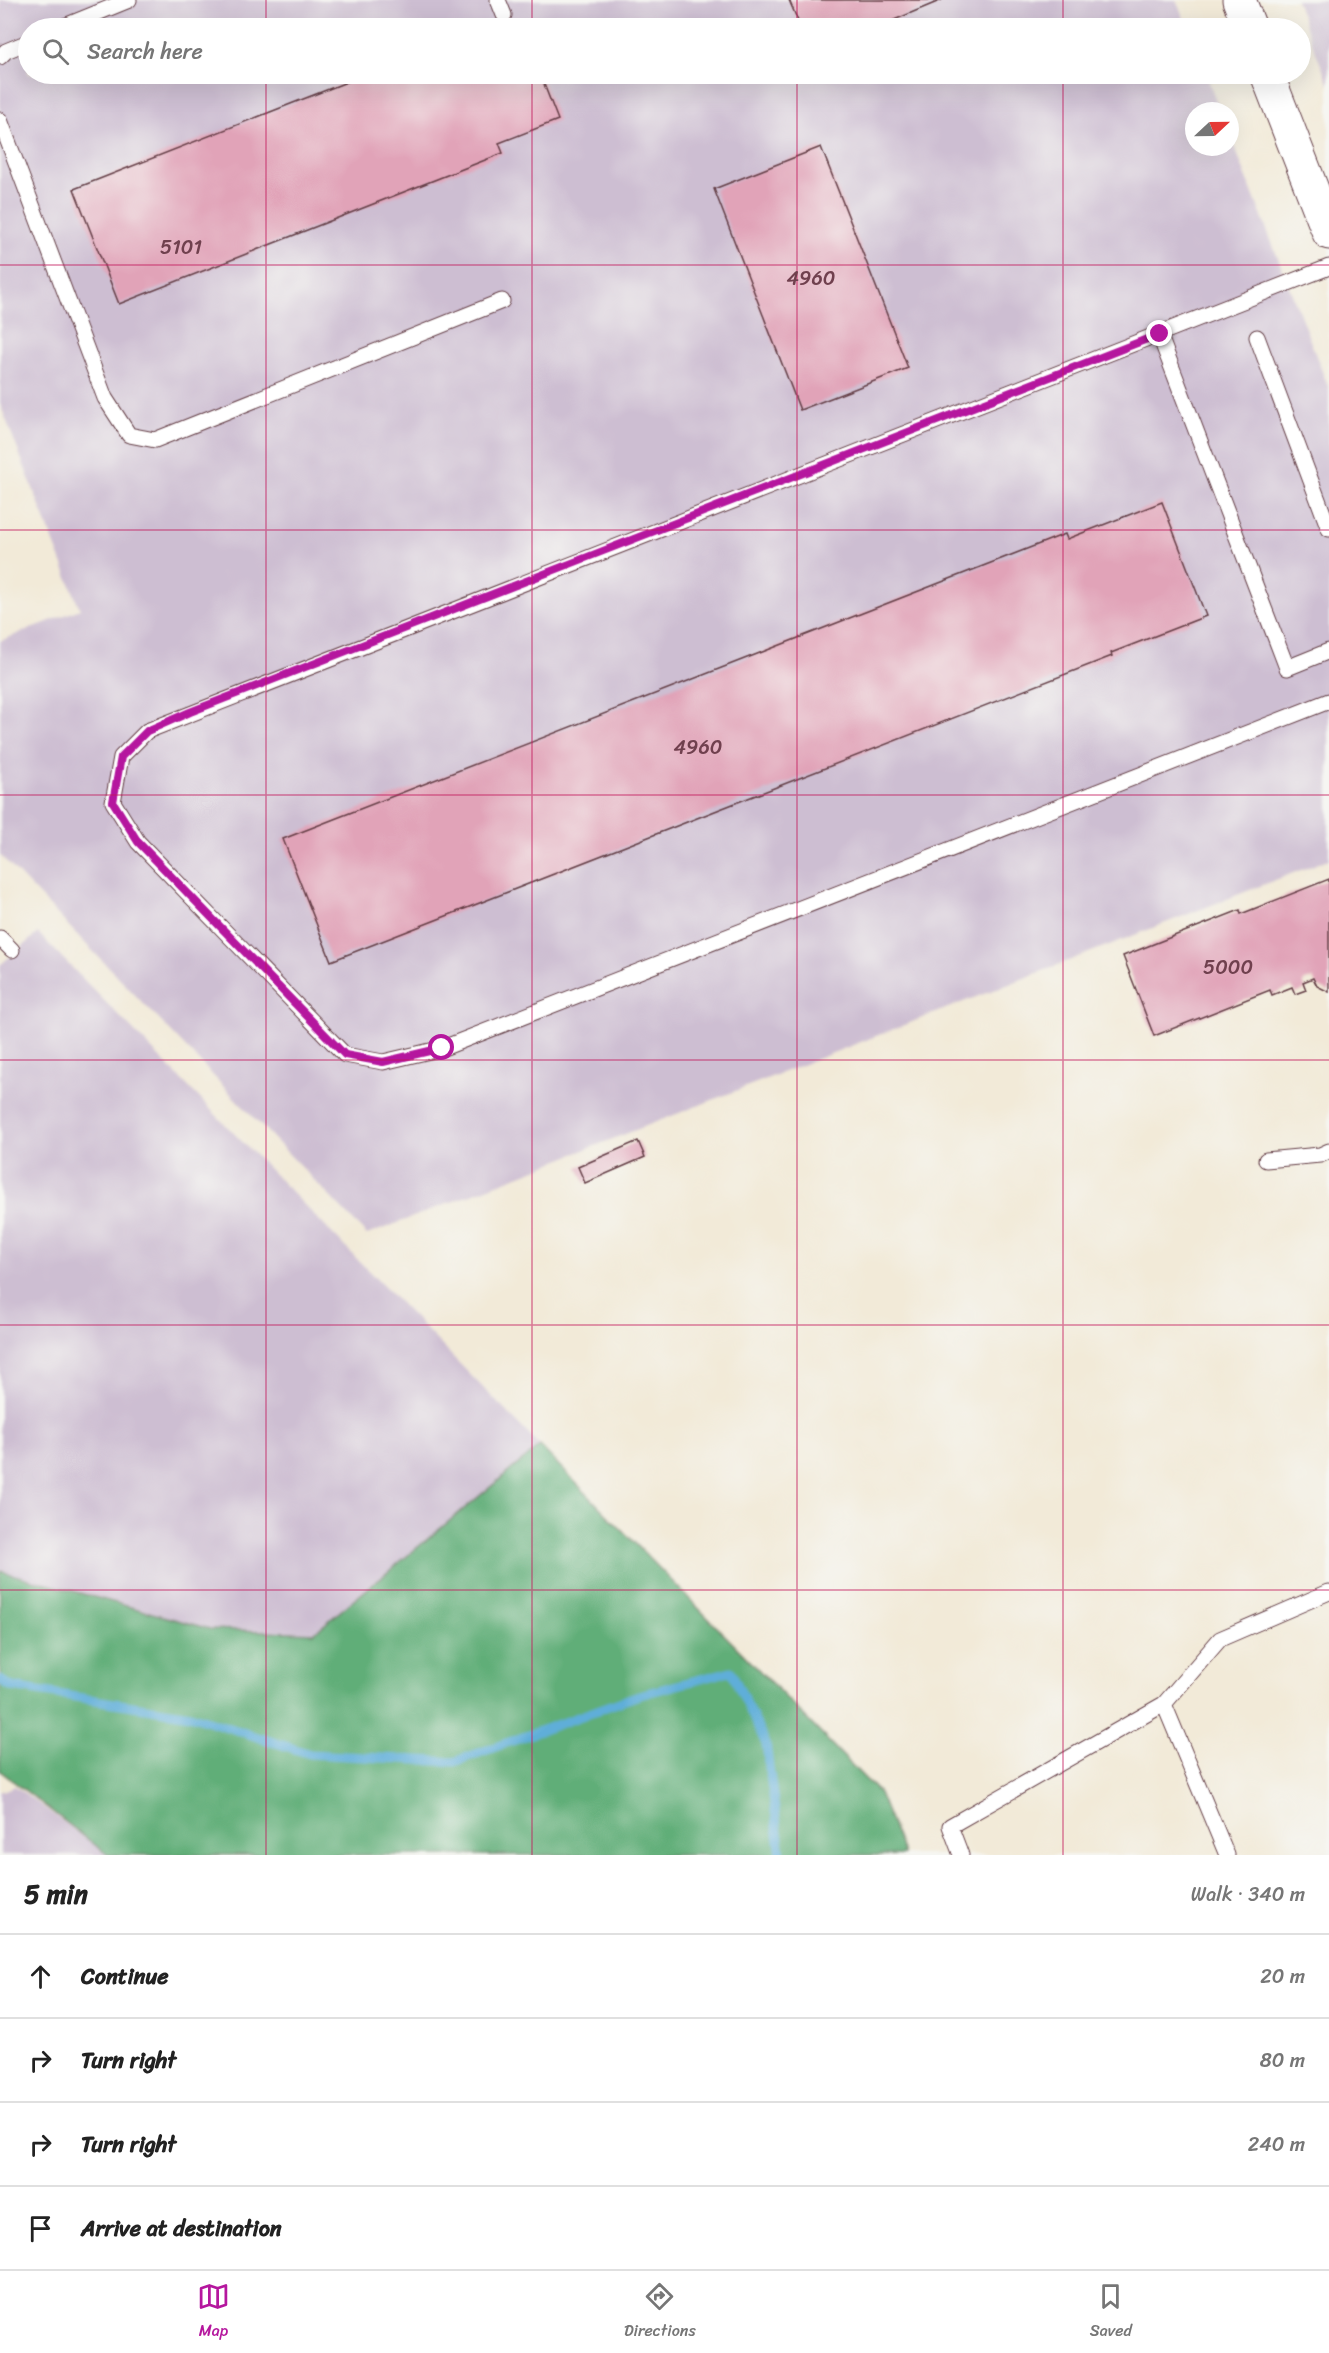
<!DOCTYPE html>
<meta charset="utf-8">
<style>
:root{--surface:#fff;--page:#f2f2f2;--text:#222;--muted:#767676;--line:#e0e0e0;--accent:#b5179e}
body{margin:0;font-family:Sriracha,sans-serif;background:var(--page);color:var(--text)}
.compass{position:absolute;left:1185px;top:102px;width:54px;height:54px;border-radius:50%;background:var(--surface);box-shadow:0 6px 24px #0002;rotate:68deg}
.stop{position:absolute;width:18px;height:18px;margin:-14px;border:4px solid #b5179e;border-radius:50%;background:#fff}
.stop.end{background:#b5179e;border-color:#fff;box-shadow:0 2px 6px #0008}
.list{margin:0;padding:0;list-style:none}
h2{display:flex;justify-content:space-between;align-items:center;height:78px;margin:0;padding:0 24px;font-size:26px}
h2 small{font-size:20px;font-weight:400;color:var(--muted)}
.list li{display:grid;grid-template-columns:39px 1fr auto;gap:18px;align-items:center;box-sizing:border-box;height:84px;padding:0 24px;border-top:2px solid var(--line)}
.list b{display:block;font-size:22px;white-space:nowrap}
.list em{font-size:20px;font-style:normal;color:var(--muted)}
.icon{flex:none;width:33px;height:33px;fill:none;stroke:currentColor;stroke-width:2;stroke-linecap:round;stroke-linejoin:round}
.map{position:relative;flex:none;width:1329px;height:1855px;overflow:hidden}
.search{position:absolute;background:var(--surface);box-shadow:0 6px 24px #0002;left:18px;right:18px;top:18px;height:66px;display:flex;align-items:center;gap:15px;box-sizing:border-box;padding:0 21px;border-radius:33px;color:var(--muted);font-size:22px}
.sheet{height:414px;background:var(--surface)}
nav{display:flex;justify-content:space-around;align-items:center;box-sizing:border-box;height:84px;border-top:2px solid var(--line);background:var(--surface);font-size:16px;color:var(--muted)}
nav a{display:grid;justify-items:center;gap:3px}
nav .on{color:var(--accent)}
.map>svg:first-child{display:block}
.industrial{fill:#cdbed2}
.forest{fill:#61ae78;stroke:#566652;stroke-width:1.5}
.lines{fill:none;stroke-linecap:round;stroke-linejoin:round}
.stream{stroke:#5faed9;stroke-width:9}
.building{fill:#e1a3b8}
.service-casing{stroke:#633d45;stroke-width:17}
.tertiary-casing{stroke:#633d45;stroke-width:35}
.service{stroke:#fff;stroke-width:15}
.tertiary{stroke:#fff;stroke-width:33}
.route{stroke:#b5179e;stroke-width:8}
.grid{fill:none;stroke:#c2185b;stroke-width:1.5;stroke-opacity:0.55}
.labels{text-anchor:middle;stroke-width:4.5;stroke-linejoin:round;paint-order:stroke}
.number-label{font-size:20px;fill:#70404e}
</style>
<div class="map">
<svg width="1329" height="1855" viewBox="0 0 1329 1855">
<rect width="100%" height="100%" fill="#f6f6f2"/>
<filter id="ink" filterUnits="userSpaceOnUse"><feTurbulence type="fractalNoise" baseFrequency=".0167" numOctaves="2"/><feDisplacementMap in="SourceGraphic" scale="12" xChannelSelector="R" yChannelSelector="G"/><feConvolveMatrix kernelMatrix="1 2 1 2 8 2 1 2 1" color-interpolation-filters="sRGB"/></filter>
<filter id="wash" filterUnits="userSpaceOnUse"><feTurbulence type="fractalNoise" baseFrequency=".008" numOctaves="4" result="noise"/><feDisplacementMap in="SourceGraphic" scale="24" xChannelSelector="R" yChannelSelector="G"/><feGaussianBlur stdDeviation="1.35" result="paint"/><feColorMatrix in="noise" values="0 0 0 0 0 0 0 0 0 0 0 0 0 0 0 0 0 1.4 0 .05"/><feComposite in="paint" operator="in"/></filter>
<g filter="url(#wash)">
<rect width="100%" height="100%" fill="#f2ead8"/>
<path class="industrial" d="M 0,0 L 1176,0 L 1188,28 L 28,28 L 28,74 L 1206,74 L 1220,111 L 1194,111 L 1194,147 L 1230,147 L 1230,135 L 1329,389 L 1329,859 L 367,1235 L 0,855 L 0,641 L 80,609 L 0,404 Z
M 1296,0 L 1329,0 L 1329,85 L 1311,40 Z
M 38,933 L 540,1446 L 314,1633 L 210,1629 L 0,1571 L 0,965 Z
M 15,1786 L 108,1855 L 0,1855 L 0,1792 Z"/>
<path class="forest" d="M 540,1446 L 879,1793 L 904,1855 L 108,1855 L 0,1771 L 0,1571 L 210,1629 L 314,1633 Z"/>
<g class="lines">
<path class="stream" d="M 0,1680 L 12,1687 L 190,1715 L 310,1754 L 454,1762 L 639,1695 L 731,1671 L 766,1744 L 781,1855"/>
</g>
<g id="blocks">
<path class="building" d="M 789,0 L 942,0 L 875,28 L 801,28 Z
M 367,74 L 540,74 L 558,120 L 499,143 L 503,153 L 119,304 L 74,189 Z
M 821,147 L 908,368 L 800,410 L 714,189 Z
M 1162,502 L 1206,616 L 1111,653 L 1112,656 L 331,961 L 283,839 L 1065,534 L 1067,539 Z
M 1329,879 L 1329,992 L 1317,986 L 1313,978 L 1303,982 L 1306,990 L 1295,994 L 1292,987 L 1272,995 L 1270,990 L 1154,1036 L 1123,956 L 1240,910 L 1241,914 Z
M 638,1141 L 645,1157 L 585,1183 L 578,1167 Z"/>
</g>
</g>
<g filter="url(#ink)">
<use href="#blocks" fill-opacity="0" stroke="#633d45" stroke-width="1.5"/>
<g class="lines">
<defs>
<path id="service" d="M 498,0 L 504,15
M 60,28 L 129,0
M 0,57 L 6,51 L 28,42
M 0,120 L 105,398 L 129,435 L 155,440 L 502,301
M 1329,267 L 147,731 L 121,757 L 113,802 L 138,842 L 345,1055 L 383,1062 L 443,1048 L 1329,701
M 1159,334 L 1287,668 L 1329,651
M 1257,337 L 1329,529
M 0,938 L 12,950
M 1266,1160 L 1320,1155 L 1329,1151
M 1164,1704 L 1220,1639 L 1329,1592
M 961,1855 L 950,1826 L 1164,1704 L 1227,1855"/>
<path id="tertiary" d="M 1239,0 L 1250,28
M 1267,74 L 1329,233"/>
</defs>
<use href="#service" class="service-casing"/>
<use href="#tertiary" class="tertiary-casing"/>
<use href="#service" class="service"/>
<use href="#tertiary" class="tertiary"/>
</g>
</g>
<g class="lines" filter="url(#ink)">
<path class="route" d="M 442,1048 L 383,1062 L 345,1055 L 138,842 L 113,802 L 121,757 L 147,731 L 190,712 L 1160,334"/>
</g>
<path class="grid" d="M 266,0 L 266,28M 532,0 L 532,28M 797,0 L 797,28M 1063,0 L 1063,28M 266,74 L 266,1855M 532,74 L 532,1855M 797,74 L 797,1855M 1063,74 L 1063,1855M 0,265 L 1329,265M 0,530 L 1329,530M 0,795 L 1329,795M 0,1060 L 1329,1060M 0,1325 L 1329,1325M 0,1590 L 1329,1590"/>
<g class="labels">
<g class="number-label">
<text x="181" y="254">5101</text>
<text x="811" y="285">4960</text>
<text x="698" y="754">4960</text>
<text x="1228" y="974">5000</text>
</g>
</g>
</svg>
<svg class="compass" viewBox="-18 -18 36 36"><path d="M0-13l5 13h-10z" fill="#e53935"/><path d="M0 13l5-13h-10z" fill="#767676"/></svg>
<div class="stop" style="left:442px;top:1048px"></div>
<div class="stop end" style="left:1160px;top:334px"></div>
<div class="search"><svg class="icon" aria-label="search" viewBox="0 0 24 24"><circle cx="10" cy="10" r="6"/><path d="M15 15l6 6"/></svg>Search here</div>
</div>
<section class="sheet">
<h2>5 min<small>Walk · 340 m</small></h2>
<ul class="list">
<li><svg class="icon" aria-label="ahead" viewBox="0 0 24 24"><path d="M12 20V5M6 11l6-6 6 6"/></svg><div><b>Continue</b></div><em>20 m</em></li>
<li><svg class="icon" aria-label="right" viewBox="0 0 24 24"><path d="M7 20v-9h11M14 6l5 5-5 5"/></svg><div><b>Turn right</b></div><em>80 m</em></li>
<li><svg class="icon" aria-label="right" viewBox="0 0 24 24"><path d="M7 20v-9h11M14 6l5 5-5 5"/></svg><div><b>Turn right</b></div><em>240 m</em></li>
<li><svg class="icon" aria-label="arrive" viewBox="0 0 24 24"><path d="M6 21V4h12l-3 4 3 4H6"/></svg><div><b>Arrive at destination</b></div></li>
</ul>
</section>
<nav>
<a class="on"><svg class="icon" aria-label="map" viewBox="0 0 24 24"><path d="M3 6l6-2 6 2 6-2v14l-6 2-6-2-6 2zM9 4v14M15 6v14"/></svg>Map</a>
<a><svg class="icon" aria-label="directions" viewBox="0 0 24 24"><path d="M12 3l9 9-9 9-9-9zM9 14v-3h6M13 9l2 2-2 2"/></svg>Directions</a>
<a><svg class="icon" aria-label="saved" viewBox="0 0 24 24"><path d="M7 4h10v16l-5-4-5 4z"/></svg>Saved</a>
</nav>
